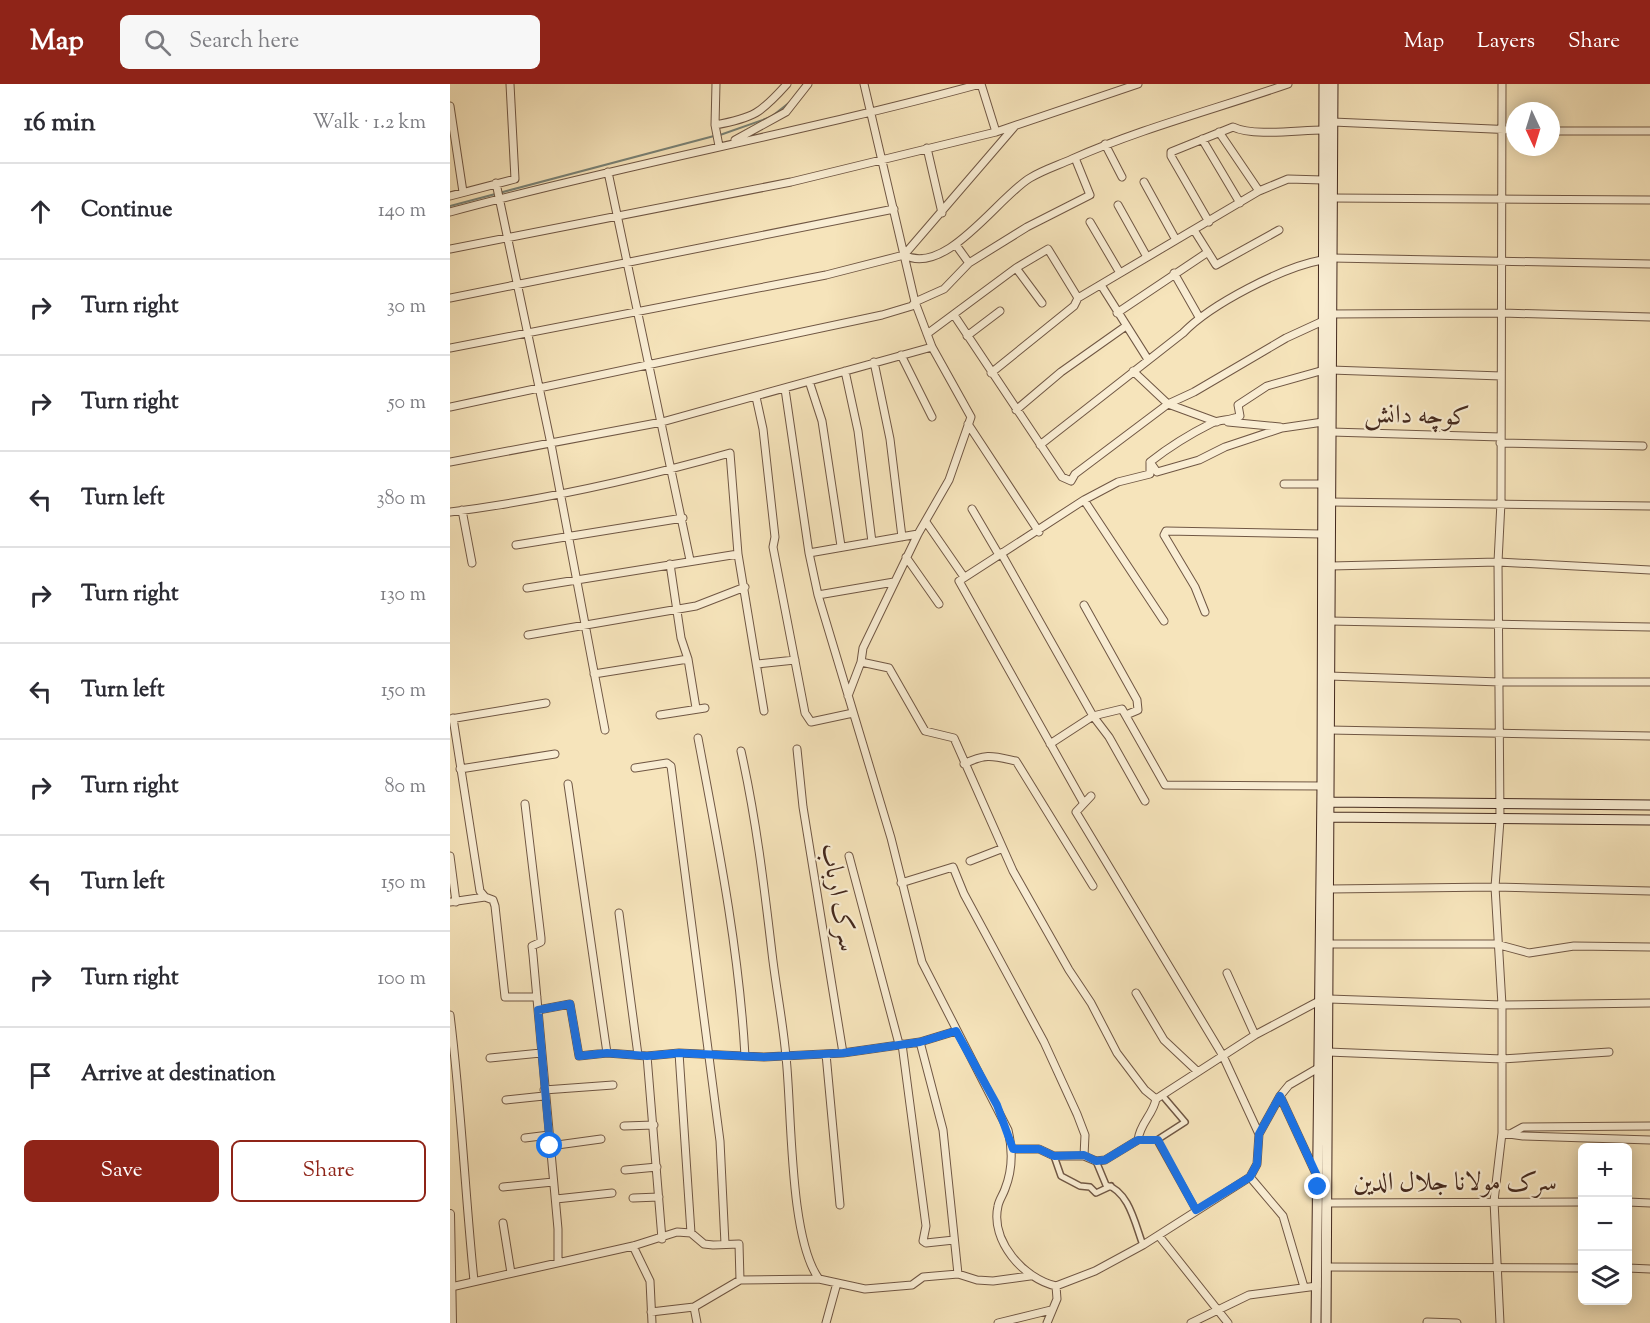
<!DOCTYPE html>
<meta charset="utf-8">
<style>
:root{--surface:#fff;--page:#f7f7f7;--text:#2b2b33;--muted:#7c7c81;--line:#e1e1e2;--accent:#8f2418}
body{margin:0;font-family:"Sorts Mill Goudy",Amiri,serif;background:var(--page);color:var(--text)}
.controls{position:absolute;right:18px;bottom:18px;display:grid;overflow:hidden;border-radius:9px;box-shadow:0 3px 15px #0003}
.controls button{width:54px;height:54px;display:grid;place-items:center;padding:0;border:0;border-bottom:2px solid var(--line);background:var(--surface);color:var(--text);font:30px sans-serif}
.compass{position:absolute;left:1056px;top:18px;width:54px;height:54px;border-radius:50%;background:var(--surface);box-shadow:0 3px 15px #0003;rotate:176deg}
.stop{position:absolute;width:18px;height:18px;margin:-14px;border:4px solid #1a73e8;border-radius:50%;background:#fff}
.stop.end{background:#1a73e8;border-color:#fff;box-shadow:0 2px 6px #0008}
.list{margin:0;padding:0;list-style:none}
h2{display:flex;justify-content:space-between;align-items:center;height:78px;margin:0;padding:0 24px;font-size:26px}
h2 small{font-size:20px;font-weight:400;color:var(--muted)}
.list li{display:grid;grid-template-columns:39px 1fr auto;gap:18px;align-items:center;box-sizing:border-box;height:96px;padding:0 24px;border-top:2px solid var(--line)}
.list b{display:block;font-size:22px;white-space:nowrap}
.list em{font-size:20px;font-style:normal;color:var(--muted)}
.actions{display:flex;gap:12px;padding:18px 24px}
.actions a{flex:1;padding:14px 0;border:2px solid var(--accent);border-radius:9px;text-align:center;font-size:21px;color:var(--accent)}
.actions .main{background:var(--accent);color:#fff}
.icon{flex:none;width:33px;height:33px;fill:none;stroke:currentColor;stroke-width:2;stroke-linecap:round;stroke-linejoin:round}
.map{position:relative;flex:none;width:1200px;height:1239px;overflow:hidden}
header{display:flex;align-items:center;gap:36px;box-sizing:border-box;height:84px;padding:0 30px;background:var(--accent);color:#fff}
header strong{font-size:28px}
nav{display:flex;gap:33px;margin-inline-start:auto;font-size:21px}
.search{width:420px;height:54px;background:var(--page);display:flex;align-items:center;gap:15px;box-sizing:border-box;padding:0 21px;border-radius:9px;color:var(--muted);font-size:22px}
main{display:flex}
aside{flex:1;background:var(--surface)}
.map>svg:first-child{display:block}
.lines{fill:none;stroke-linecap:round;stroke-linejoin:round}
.stream{stroke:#798276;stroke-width:2}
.pedestrian-casing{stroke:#705744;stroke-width:8}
.minor-casing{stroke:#705744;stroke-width:9}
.tertiary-casing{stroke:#705744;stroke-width:10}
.secondary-casing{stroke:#43281d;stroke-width:11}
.pedestrian{stroke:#f9edd3;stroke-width:5}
.minor{stroke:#f9edd3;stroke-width:7}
.tertiary{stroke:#f9edd3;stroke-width:8}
.secondary{stroke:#f9edd3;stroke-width:9}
.route{stroke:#1a73e8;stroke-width:8}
.labels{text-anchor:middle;stroke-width:4.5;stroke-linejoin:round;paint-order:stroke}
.street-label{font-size:26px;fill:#43281d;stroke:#f9edd3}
</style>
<header>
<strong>Map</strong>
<div class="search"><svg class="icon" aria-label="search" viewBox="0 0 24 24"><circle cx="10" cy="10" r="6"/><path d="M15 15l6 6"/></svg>Search here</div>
<nav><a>Map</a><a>Layers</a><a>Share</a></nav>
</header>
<main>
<aside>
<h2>16 min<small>Walk · 1.2 km</small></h2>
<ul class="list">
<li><svg class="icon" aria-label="ahead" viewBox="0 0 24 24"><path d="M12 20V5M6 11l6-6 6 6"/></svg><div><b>Continue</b></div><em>140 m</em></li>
<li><svg class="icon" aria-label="right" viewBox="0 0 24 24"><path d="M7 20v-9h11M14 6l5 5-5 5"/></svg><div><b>Turn right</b></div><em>30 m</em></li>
<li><svg class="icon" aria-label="right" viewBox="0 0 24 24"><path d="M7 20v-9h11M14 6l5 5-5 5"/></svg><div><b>Turn right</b></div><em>50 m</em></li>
<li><svg class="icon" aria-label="left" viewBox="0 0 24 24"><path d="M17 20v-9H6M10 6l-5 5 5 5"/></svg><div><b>Turn left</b></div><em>380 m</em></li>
<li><svg class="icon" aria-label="right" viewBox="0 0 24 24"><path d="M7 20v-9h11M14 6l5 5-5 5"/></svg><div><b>Turn right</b></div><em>130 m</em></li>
<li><svg class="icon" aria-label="left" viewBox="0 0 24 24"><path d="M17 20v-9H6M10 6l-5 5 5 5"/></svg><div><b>Turn left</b></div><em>150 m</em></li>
<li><svg class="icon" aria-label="right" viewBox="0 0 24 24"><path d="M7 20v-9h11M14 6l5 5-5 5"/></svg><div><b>Turn right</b></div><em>80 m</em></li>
<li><svg class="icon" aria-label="left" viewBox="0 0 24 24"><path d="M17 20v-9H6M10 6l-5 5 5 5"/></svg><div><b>Turn left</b></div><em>150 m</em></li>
<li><svg class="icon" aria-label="right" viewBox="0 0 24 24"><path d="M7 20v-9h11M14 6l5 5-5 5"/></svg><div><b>Turn right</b></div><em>100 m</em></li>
<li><svg class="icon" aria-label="arrive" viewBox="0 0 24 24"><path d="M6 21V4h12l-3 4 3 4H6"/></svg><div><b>Arrive at destination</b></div></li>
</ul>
<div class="actions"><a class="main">Save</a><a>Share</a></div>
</aside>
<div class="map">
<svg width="1200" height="1239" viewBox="0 0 1200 1239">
<rect width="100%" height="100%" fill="#f6e4bb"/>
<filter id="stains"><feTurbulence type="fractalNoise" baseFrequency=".00333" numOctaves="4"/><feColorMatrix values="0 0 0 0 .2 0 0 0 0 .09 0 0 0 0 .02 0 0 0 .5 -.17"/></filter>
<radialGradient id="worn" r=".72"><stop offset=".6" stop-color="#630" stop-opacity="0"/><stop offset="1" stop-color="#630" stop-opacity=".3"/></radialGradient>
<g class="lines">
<path class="stream" d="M 270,51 L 321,33 L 340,18
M 0,122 L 264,52"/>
<defs>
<path id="pedestrian" d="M 688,1056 L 707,1056 L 746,1126
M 707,1056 L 735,1038 L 712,1011
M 604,1072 L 611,1092 L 630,1102 L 640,1103 L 646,1109 L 661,1102
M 646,1077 L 656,1101 C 679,1107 685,1140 693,1161"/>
<path id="minor" d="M 266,0 L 265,41 L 269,62
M 531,0 L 546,48
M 0,22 L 13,108
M 883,38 L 1065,46
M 265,41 C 304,34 311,29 337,0
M 1101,47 L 1200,47
M 769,48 L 809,107
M 752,55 L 790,119
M 285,56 L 336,28 L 358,0
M 655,60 L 672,93
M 477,64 L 492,129
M 158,88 L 240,476
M 694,98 L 726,156
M 46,99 L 101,360 L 155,646
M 0,112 L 65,95 L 60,0
M 881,114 L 1200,116
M 668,121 L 697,173
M 0,128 C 176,80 355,48 530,0
M 640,138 L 670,189
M 759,138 L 721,72 L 721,68 L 783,43 C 804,53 849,46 873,46
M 744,146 L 766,181 L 829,146
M 506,161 L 519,179 L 577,143 L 640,111 L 625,74
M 0,165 L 341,98 L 546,48 L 688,0
M 454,171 C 496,193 548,113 580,94 C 593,86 609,81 622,75 C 692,44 766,25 838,0
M 882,174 L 1200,180
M 566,184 L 592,219
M 724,189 L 749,233
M 651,201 L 697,274
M 0,214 L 444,125
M 667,229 L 758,168
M 881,230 L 1052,229 L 1200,233
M 504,231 L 612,393 L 621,397 L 625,390 L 718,320 L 744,308 L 836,254 L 873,237
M 477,250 L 566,184 L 598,165 L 628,214
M 517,252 L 550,227
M 0,264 L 376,191 L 454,171 L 565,42
M 451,271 L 482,333
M 424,278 L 440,355 L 452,453
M 881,286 L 1051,292
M 395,287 L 408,347 L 422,458
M 683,287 L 718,320 L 767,338
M 541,289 L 624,222 L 628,214 L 809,107 L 838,95 L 873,96
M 359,297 L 372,337 L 391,462
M 335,305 L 359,469 L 368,511 L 441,754 L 472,878 L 558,1046 C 563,1067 563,1085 555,1105 C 553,1111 549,1116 548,1122 C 540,1157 574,1195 606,1202 L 607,1215 L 597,1239
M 306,313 L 313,345 L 325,453 L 323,463 L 355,629 L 361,638 L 403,629
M 0,323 L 432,231 L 462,222 L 465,218 L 494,205 L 519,179
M 566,326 L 611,288 L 676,242
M 778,338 L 830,343
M 518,340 L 589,448
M 881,348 L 1051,353
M 1050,359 L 1193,362
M 590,361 L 733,249 C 761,220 833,183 872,176
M 0,378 L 212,338 L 482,263
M 700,378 L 707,388 L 749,376 L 775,363 L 832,344 L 873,338
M 834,400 L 871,400
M 634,416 L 714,537
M 880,418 L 1200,422
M 522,425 L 549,471
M 12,426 L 22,479
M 0,428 C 95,416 188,395 280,369 L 288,470 L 314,627
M 476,438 L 514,493
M 66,461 L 233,434
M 359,469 L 468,450
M 551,469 L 643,632 L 659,653 L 695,717
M 456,473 L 489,520
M 220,480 L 231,554 L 238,575 L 246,624
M 881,482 L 1048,478 L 1200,486
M 77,504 L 288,470
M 368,511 L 444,498
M 634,521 L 687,616 L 688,626 L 676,631
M 755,528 L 745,503 L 714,451 L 716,447 L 871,450
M 879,537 L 1200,543
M 78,551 L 246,522 L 295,503
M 411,578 L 439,584 L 475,647 L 504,654 L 563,787 L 619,886 L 641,919 L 667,969 L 695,1006 L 706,1015
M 308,580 L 345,576
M 144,590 L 238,575
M 879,592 L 1050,598 L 1200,598
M 398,612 L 411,578 L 413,564 L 468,450 L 499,396 L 521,333 L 482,263 L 465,218 L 414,0
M 210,631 L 255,624
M 3,634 L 30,807 L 35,813 L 43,816 L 45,822 L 55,913 L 87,913
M 0,635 L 96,619
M 879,646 L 1200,652
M 248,654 C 268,760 289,865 295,972
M 600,660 L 643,632 L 672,625 L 715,701 L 875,702
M 347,665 L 353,723 L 393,969
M 291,667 C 306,734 314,801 322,869 C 326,904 333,938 336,973 C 342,1027 339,1154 369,1195
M 514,680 C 536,669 543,672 566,677 L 643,802
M 185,684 L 217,679 L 221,682 L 270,1057 L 275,1160
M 10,685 L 105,670
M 118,700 L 157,969
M 641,712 L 626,728 L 773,972 L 809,1050
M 633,718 L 509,497 L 634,416 L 668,398 L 700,390 L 700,378 C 719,363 740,350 762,339 C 771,335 780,337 790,332 L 788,321 L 817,302 L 874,286
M 75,720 L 91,854 L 91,858 L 82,862 L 83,871 L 108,1145 L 108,1178
M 0,772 L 6,818
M 399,772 L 449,960
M 520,777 L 551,765
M 451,799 L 503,783 L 514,810 L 594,958 L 627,1030 L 635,1051 L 634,1072
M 880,805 L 1045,803 L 1200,807
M 0,818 L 35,813
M 169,829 L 188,971
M 879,860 L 1046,860 L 1079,869 L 1124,862 L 1200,863
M 777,889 L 805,951
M 686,909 L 714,956 L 747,987
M 879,915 L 1052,921 L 1200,919
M 88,926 L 120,920 L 129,972 L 157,969 L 197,972 L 229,969 L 314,973 L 393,969 L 470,958 L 506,947
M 0,931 C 11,1019 15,1108 24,1197
M 470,958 L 493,1046 L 508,1190
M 452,960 L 476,1142 L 473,1157 L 476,1159 L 504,1156
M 878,968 L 1052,975 L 1159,968
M 229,969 L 241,1149
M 376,970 L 390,1121
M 197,972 L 212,1155
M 40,974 L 91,969
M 94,1006 L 163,1001
M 830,1012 L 867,1092
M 56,1016 L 94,1012
M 174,1042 L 204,1041
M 1052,1049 L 1073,1052 L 1200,1056
M 1062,1049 L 1073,1043 L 1200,1042
M 75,1054 L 99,1051
M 100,1062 L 151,1055
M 563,1065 L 589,1065 L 604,1072 L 634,1072 L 646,1077 L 655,1076 L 688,1056 C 690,1039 703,1031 706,1015 L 805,951 L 869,917
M 175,1086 L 207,1083
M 800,1093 L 833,1132 L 854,1203
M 53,1103 L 103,1098
M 183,1114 L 209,1113
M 106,1115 L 162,1109
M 1178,1118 L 1200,1119
M 877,1119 L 1132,1118
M 53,1139 L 61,1189
M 709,1152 L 778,1239
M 183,1162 L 200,1197 L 202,1239
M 876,1183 L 1132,1184
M 1178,1184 L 1200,1185
M 606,1202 L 645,1187 L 693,1161 L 800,1093 L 807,1080 L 809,1050 L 830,1012 L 839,1001 L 870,983
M 1,1203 L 183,1162 L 227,1148 L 241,1149 L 254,1160 L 263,1161 L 289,1160 L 290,1196
M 244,1223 L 247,1239
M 201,1228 L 244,1223 L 290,1196 L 369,1195 L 415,1205 L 462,1201 L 473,1193 L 508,1190 L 527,1196 L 543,1197 L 580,1192
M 977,1238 L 1007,1239
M 376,1239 L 387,1199
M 548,1239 L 601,1226
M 741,1239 L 799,1211 L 867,1202
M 1050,1239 L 1044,1117 L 1052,1049 L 1052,921 L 1045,803 L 1050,736 L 1048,478 L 1051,418 L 1052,0"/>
<path id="tertiary" d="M 0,1130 L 2,1239"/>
<path id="secondary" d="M 875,718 L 1200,721
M 874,733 L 1200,736
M 866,1239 L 872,702 L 874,0
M 876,1239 L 883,0"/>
</defs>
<use href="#pedestrian" class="pedestrian-casing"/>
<use href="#minor" class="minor-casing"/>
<use href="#tertiary" class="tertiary-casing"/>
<use href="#secondary" class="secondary-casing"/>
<use href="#pedestrian" class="pedestrian"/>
<use href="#minor" class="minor"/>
<use href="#tertiary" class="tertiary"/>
<use href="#secondary" class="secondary"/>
</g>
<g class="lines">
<path class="route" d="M 100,1062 L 88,926 L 120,920 L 129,972 L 157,969 L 197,972 L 229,969 L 314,973 L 393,969 L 470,958 L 506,947 L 547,1021 L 563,1065 L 589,1065 L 604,1072 L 634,1071 L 646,1077 L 655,1076 L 688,1056 L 708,1056 L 746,1126 L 800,1093 L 807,1080 L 809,1050 L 830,1012 L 868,1094 L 868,1103"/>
</g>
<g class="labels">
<g class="street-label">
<text transform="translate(967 330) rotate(2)" y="9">کوچه دانش</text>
<text transform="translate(390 813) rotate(80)" y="9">سرک ارباب</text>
<text x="1005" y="1106">سرک مولانا جلال الدین</text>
</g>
</g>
<rect width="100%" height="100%" filter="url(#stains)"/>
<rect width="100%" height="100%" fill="url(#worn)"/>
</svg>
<div class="controls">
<button>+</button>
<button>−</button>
<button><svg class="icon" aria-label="layers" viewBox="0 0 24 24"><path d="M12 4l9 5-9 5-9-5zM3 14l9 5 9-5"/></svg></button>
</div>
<svg class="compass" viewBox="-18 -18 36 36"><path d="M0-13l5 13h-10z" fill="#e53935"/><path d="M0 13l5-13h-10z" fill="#7c7c81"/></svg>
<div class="stop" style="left:100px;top:1062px"></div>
<div class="stop end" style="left:868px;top:1103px"></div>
</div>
</main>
